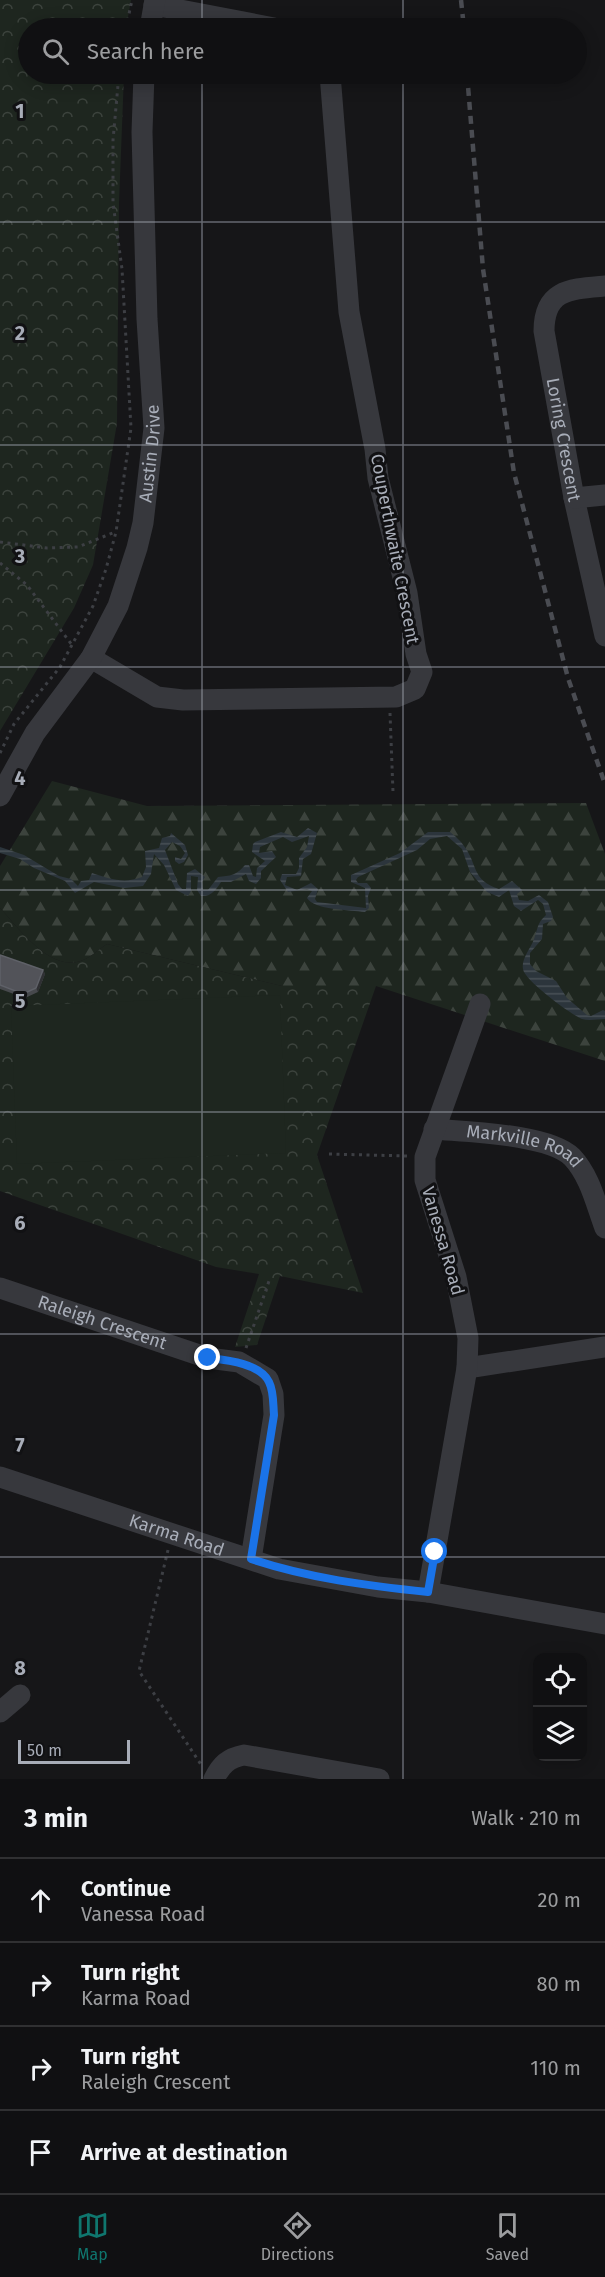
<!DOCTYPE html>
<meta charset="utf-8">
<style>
:root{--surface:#101012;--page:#19191b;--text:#f1f3f6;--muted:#9c9d9f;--line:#303032;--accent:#0f766e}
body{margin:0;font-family:"Fira Sans",sans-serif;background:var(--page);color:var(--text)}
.controls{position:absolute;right:18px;bottom:18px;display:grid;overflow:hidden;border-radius:12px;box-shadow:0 3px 15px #0003}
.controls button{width:54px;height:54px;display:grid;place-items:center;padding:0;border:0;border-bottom:2px solid var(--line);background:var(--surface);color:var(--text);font:30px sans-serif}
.scale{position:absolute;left:18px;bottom:15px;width:112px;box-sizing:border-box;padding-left:6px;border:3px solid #a8adb8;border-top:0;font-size:16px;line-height:21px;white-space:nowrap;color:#a8adb8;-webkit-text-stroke:4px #111113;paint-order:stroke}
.stop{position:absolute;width:18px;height:18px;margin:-14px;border:4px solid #1a73e8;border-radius:50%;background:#fff}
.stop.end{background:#1a73e8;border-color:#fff;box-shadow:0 2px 6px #0008}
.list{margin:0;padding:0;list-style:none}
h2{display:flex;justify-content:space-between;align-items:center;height:78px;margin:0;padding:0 24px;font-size:26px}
h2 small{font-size:20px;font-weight:400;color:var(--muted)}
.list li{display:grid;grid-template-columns:39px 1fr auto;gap:18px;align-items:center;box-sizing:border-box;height:84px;padding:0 24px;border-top:2px solid var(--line)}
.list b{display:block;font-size:22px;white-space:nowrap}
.list p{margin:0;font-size:20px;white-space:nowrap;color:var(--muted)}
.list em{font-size:20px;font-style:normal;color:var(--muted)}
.icon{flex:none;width:33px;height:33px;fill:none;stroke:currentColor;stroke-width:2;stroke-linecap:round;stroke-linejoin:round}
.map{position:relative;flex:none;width:605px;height:1779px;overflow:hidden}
.search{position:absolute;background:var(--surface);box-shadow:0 3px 15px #0003;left:18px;right:18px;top:18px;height:66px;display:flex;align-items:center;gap:15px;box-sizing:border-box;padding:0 21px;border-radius:33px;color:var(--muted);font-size:22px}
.sheet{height:414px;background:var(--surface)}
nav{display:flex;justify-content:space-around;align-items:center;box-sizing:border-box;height:84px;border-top:2px solid var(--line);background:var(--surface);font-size:16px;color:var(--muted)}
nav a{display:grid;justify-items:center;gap:3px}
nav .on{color:var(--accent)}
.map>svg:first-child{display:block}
.forest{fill:url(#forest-firs)}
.park{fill:url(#park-crowns)}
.pitch{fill:#1e261f}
.water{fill:url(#water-rules)}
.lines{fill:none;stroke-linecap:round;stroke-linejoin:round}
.path{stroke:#3d3f44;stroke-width:3;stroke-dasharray:3 4.5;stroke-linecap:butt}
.minor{stroke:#37383d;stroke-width:21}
.rail{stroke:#4a4c52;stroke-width:4.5;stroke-dasharray:8 6;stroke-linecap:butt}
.wall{fill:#47494d}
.shaded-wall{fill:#2f3033}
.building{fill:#525359;stroke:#5f6168;stroke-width:1.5}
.route{stroke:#1a73e8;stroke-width:8}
.grid{fill:none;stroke:#a8adb8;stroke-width:1.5;stroke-opacity:0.55}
.labels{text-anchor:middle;stroke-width:6;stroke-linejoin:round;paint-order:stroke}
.street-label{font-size:18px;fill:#a8adb8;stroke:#111113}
.grid-label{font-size:20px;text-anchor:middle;font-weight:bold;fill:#a8adb8;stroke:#111113;stroke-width:6;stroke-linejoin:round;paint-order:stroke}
</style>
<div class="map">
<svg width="605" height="1779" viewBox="0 0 605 1779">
<defs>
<pattern id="forest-firs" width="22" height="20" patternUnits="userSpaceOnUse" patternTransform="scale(1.5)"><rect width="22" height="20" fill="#1e261f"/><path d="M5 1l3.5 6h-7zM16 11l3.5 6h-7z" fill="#3c433d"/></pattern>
<pattern id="park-crowns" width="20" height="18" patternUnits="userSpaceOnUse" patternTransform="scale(1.5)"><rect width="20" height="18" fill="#1e261f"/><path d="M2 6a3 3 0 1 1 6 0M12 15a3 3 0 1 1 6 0" fill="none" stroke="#3c433d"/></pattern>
<pattern id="water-rules" width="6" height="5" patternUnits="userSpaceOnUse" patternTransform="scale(1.5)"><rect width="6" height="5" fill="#2c353c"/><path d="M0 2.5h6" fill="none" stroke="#485056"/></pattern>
</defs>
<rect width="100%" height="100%" fill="#161618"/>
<path class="forest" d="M 52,781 L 147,806 L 586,803 L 605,854 L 605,1061 L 376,986 L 282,986 L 107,944 C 99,949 91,957 83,960 C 51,974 19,928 0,908 L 0,866 Z"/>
<path class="park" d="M 0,0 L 131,0 L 126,28 L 28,28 L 28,74 L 124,74 L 119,203 L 117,423 L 93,565 L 74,608 L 0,731 Z
M 0,908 C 19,928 51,974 83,960 C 91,957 99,949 107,944 L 282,986 L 376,986 L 317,1155 L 363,1293 L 280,1276 L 257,1345 L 235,1347 L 259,1274 L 216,1267 L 0,1191 Z"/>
<path class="pitch" d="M 280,995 L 286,1153 L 17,1164 L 11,1006 Z"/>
<path class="water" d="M 308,828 L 317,833 L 311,854 L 303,859 L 301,876 L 287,877 L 285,885 L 297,890 L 311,883 L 318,889 L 315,899 L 317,902 L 366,908 L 365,888 L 351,882 L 351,875 L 400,853 L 428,832 L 450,832 C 455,836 461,841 464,846 C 478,864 471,880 499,889 L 512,881 L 522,890 L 517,894 L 519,900 L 528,901 L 539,895 L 548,902 L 553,917 L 551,921 L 543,924 L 542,939 L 530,953 L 530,964 L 536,971 L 556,981 L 567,998 L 587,1015 L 591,1016 L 603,1010 L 605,1011 L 605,1019 C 598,1019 589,1021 582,1019 C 570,1014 524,980 523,969 C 521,959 531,948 534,939 C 538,928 537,923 546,915 L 543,904 L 538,900 L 521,911 L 514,906 L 509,890 L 499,897 L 487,892 L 470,872 L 462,849 L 447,836 L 430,839 L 417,850 L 358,877 L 356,880 L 358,883 L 367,883 L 371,888 L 368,896 L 369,908 L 365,912 C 350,910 314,910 307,898 L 312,891 L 307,889 L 288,892 L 280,880 L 282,874 L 296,874 L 299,868 L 299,858 L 307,847 L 309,836 L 292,842 L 283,837 L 260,847 L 259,853 L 272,851 L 276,857 L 261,871 L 261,878 L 256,884 L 249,881 L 246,874 L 231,882 L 221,882 C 216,890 211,897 201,896 L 197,890 L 198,877 L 191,876 L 191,891 L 188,896 L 176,890 L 164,865 L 154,854 L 151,874 L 143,886 L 124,888 L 94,882 L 75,893 L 65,881 L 34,868 L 20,859 L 0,853 L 0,847 L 24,855 L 59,876 L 71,879 L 78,886 L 81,881 L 89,880 L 92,873 C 110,879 124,884 142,877 L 146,867 L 145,851 L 159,848 L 162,838 L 170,836 L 171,833 L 185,845 L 188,855 L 184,862 L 179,864 L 175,861 L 175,857 L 181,859 L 185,853 L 180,846 L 172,842 L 165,850 L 178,884 L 182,889 L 186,889 L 187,873 L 195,869 L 205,877 L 202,882 L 203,890 L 208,890 L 218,877 C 230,876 237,875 245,865 L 249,865 L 253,876 L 256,877 L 257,868 L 265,861 L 252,852 L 253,844 L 255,842 L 281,832 L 297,837 Z"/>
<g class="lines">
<path class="path" d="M 126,28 L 132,0
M 0,542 L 47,548 L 78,547 L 115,532
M 0,563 L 27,585 L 72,645
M 390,713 L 393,792
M 0,753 L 14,724 L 60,667 L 93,606 L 106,569 L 116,532 L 131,428 L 122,269 L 113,203 L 113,140 L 119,74
M 329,1154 L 408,1156
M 246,1348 L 269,1281
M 168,1550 L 139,1671 L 202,1766"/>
<g class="minor">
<path d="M 154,5 L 274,28"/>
<path d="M 150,28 L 155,0"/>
<path id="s1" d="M 605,286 C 571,289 544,289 544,331 L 574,498 L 605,636"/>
<path d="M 574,498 L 605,495"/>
<path d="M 91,658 L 157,697 L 183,700 L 396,697 L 415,689 L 422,672 L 416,654 L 407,593 L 378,478 L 375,449 L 349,312 L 330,74"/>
<path id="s2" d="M 0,796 L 35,733 L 91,658 L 118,606 L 137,548 L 143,523 L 154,428 L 147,319 L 142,132 L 144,74"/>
<path id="s3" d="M 434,1129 C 467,1132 549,1134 572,1157 C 590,1176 596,1204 605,1228"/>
<path id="s4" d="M 0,1288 L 208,1358 L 239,1362 L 268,1379 L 273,1394 L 274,1415 L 251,1559"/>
<path d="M 467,1368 L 605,1347"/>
<path id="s5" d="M 0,1477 L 279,1569 L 378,1587 L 428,1592 L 605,1624"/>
<path d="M 428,1592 L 467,1368 L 468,1338 L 456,1277 L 425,1180 L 425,1157 L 480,1004"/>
<path d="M 0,1712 L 20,1695"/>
<path d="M 214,1779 C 221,1765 228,1758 244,1755 L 379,1779"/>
</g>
<path class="rail" d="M 461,0 L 464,28
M 467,74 L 483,269 L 514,473 L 568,678 L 605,784"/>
</g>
<path class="wall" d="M 0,955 L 43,970 L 45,974 L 38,992 L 25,998 L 0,989 Z"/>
<path class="shaded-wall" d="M 43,970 L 45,974 L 38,992 L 36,988 Z"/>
<path class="building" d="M 0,955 L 43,970 L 36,988 L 23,994 L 0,985 Z"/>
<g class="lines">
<path class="route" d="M 208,1358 C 225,1360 260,1363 269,1382 C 274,1392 273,1404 274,1415 L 251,1559 C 308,1578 368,1586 428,1592 L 435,1552"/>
</g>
<path class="grid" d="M 202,0 L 202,28M 403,0 L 403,28M 202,74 L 202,1779M 403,74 L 403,1779M 0,222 L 605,222M 0,445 L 605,445M 0,667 L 605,667M 0,890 L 605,890M 0,1112 L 605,1112M 0,1334 L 605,1334M 0,1557 L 605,1557"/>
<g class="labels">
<g class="street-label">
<text dy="6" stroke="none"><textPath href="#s1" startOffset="198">Loring Crescent</textPath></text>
<text dy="6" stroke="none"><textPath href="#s2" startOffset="381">Austin Drive</textPath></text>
<text transform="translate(395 549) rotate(79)" y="6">Couperthwaite Crescent</text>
<text dy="6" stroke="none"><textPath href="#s3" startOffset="93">Markville Road</textPath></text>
<text transform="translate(443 1241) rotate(74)" y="6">Vanessa Road</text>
<text dy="6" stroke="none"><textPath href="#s4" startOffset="108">Raleigh Crescent</textPath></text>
<text dy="6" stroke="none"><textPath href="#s5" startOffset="186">Karma Road</textPath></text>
</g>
</g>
<g class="grid-label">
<text x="20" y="118">1</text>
<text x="20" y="340">2</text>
<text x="20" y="563">3</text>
<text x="20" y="785">4</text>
<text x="20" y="1008">5</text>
<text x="20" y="1230">6</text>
<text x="20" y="1452">7</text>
<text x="20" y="1675">8</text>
</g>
</svg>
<div class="controls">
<button><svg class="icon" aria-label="locate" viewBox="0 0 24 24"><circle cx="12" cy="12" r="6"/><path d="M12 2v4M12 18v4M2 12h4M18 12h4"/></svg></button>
<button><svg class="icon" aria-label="layers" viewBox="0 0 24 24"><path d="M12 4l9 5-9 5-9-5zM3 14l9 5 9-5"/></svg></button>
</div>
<div class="scale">50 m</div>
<div class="stop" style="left:435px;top:1552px"></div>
<div class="stop end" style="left:208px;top:1358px"></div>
<div class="search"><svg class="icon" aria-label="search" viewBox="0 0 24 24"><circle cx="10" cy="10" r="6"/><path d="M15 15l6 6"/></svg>Search here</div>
</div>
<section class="sheet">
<h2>3 min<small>Walk · 210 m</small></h2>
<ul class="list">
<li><svg class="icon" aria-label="ahead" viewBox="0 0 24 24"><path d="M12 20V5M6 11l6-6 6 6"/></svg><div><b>Continue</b><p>Vanessa Road</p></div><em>20 m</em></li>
<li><svg class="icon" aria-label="right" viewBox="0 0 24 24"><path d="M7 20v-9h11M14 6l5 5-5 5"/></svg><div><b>Turn right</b><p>Karma Road</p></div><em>80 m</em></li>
<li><svg class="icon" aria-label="right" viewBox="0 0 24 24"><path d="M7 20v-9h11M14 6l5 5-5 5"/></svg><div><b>Turn right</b><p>Raleigh Crescent</p></div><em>110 m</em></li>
<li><svg class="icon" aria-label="arrive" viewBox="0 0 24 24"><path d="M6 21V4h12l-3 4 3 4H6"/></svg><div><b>Arrive at destination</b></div></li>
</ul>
</section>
<nav>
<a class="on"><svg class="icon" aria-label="map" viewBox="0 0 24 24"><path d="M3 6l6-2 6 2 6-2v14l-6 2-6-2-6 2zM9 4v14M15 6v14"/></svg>Map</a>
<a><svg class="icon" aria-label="directions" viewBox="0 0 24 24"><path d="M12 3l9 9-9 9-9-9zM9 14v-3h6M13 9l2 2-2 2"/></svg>Directions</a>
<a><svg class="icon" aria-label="saved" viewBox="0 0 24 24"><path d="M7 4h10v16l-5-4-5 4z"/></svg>Saved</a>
</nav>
